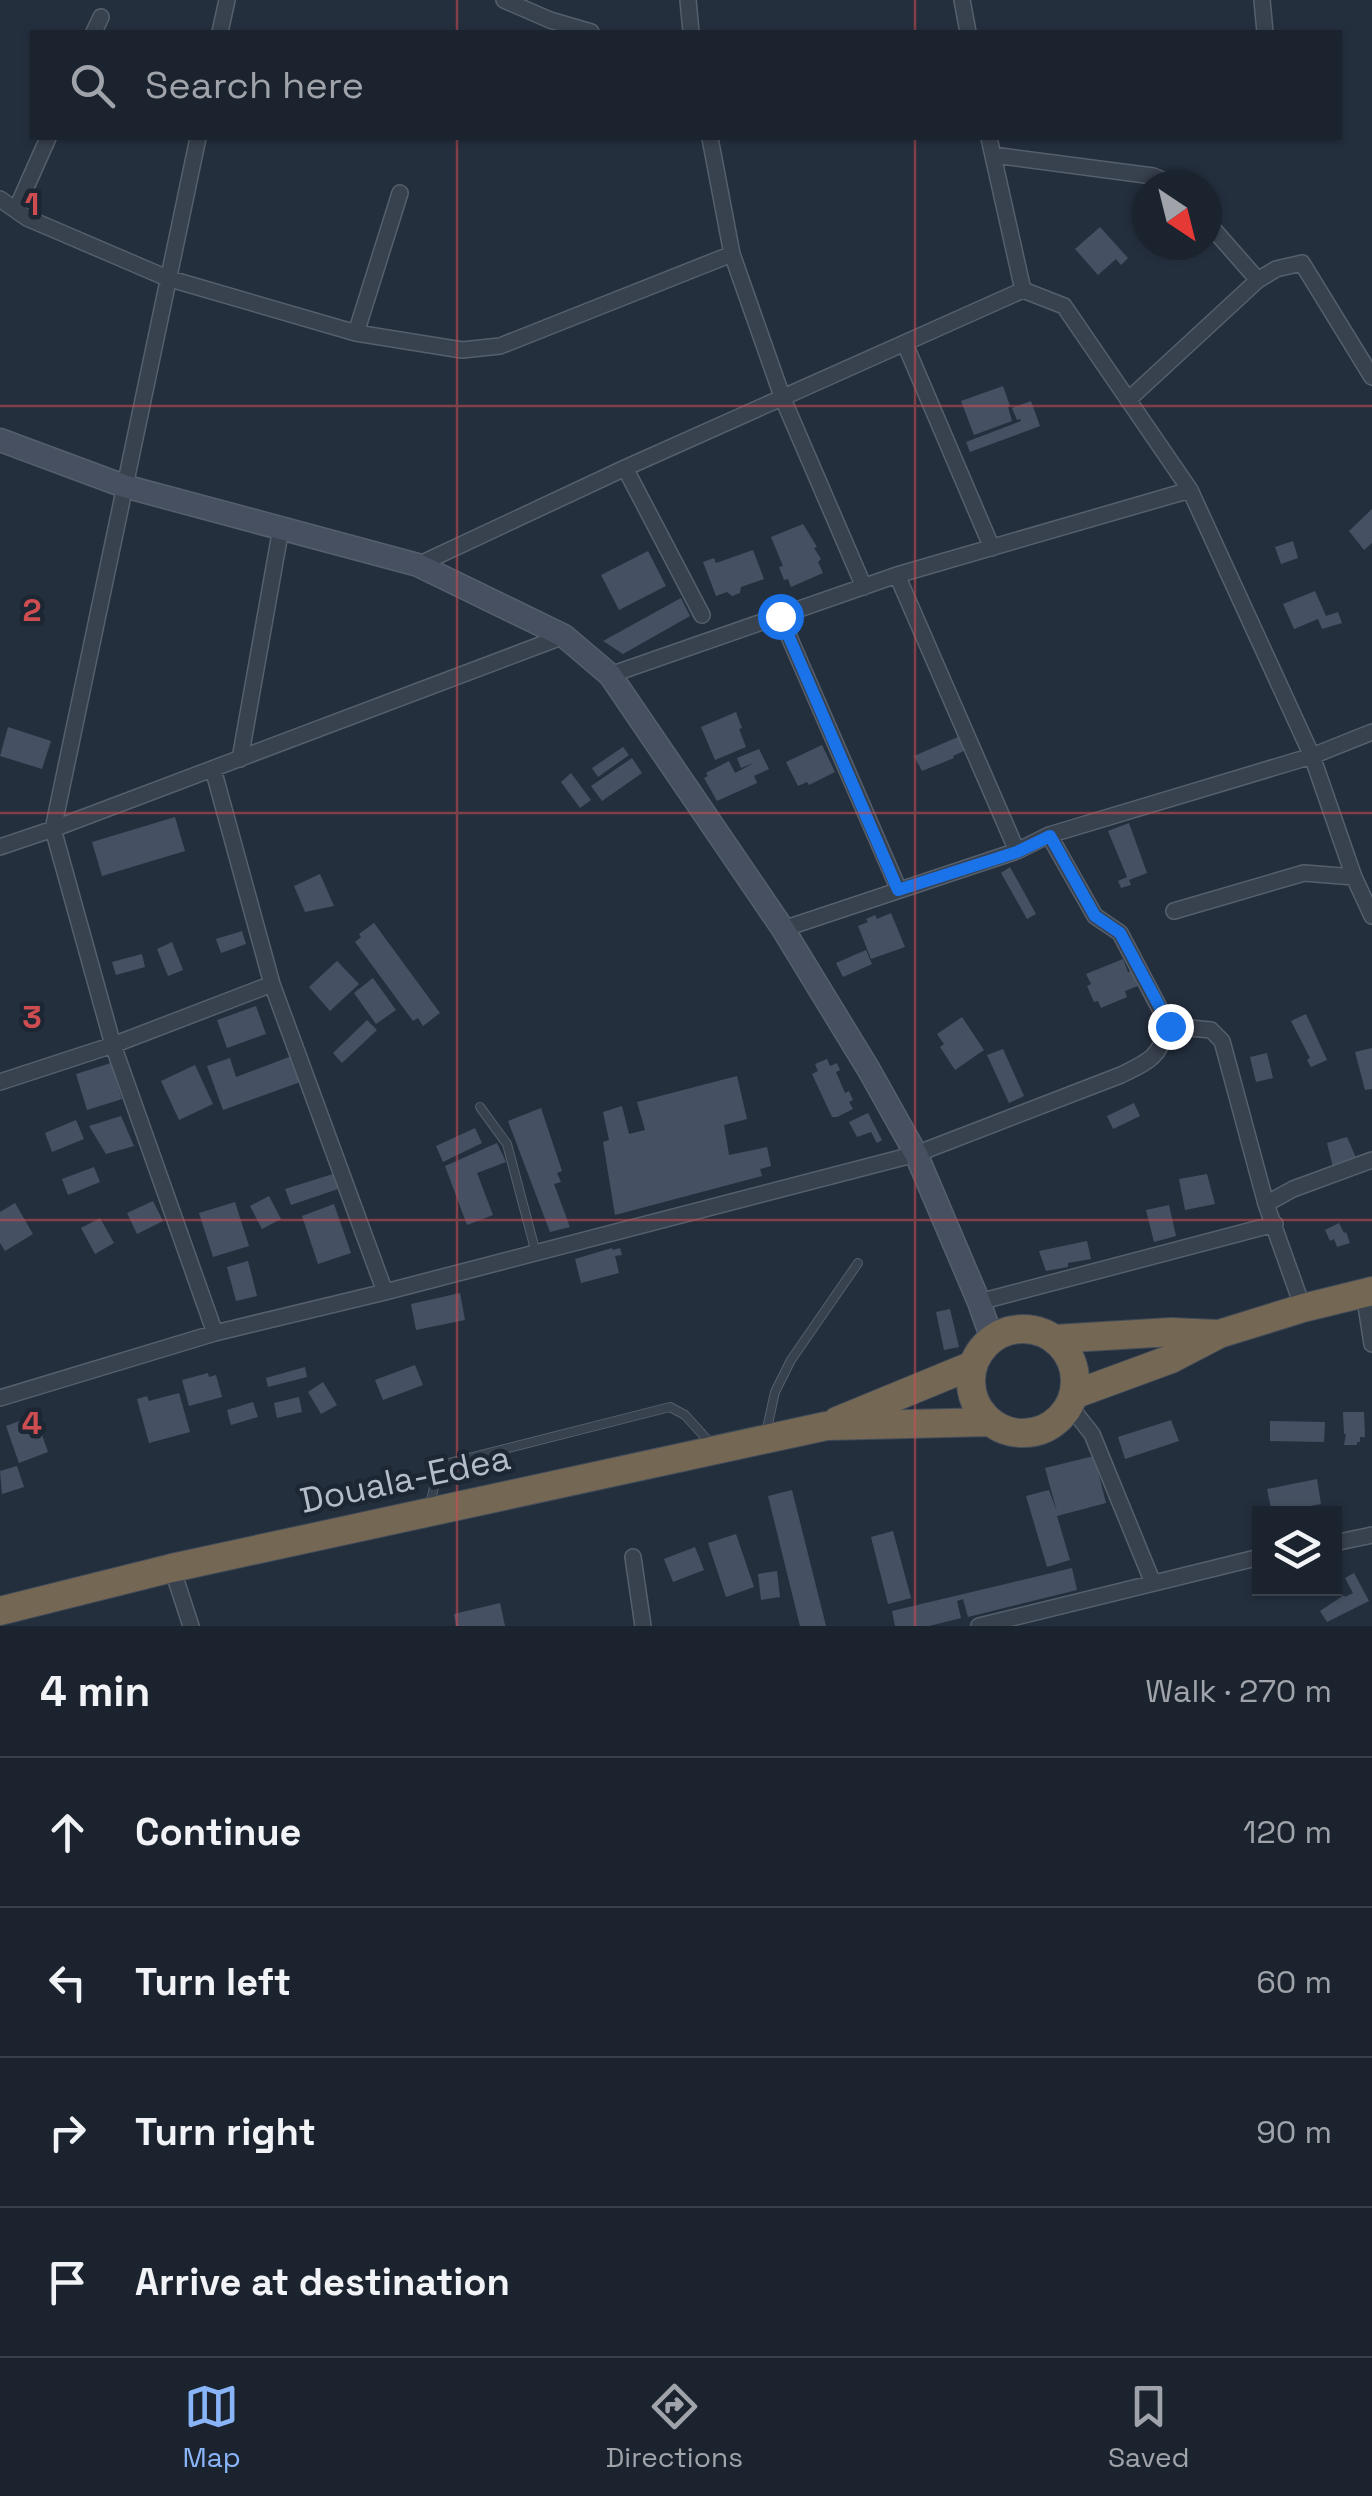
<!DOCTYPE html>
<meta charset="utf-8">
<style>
:root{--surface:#1b232e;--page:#282f3a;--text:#f1f3f6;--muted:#a0a4aa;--line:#39404a;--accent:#8ab4f8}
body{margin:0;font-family:"Space Grotesk",sans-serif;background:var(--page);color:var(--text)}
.controls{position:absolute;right:30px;bottom:30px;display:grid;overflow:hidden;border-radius:0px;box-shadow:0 2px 8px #0004}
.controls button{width:90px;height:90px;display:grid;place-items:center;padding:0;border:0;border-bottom:2px solid var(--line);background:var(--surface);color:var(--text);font:50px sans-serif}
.compass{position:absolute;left:1132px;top:170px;width:90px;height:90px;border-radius:50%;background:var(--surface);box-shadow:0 2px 8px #0004;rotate:145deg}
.stop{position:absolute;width:30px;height:30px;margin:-22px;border:8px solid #1a73e8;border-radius:50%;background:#fff}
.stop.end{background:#1a73e8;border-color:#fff;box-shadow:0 2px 10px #0008}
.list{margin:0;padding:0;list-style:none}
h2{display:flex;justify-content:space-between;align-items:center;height:130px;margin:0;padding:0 40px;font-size:42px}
h2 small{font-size:32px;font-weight:400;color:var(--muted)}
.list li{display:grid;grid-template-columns:65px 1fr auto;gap:30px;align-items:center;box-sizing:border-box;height:150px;padding:0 40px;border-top:2px solid var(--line)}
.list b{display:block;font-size:38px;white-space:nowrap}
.list em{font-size:32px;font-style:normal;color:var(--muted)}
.icon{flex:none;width:55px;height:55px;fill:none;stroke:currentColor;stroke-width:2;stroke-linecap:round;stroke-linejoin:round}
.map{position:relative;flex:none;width:1372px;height:1626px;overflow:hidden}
.search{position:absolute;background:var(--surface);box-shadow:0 2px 8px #0004;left:30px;right:30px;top:30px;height:110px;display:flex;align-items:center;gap:25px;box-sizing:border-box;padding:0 35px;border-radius:0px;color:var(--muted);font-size:38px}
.sheet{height:730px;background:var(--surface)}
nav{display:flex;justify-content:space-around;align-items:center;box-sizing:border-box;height:140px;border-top:2px solid var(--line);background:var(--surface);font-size:28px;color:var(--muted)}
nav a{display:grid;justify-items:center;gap:5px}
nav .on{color:var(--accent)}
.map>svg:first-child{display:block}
.building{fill:#455162}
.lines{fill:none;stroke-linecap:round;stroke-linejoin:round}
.lane-casing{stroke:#565f6c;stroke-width:10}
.street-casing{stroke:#565f6c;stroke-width:18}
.secondary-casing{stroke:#565f6c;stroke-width:25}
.highway-casing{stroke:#434c59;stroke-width:30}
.lane{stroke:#38414e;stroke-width:8}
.street{stroke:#38414e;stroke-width:15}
.secondary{stroke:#465061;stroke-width:22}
.highway{stroke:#746855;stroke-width:28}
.route{stroke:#1a73e8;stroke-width:12}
.grid{fill:none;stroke:#ce4d50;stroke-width:2.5;stroke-opacity:0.55}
.labels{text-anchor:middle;stroke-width:9;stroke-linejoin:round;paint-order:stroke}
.street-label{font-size:35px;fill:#b4bcc9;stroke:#1d2633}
.grid-label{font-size:32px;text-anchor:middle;font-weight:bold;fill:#ce4d50;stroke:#1d2633;stroke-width:9;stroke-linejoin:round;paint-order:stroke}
</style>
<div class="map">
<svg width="1372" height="1626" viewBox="0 0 1372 1626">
<rect width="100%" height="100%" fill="#242f3e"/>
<path class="building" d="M 1100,227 L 1128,258 L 1121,265 L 1116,259 L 1098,275 L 1075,249 Z
M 1003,386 L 1010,406 L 1008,407 L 1012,421 L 974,435 L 961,401 Z
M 1031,401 L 1040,426 L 970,452 L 966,442 L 1021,421 L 1020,419 L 1017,420 L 1012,408 Z
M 1372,509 L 1372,543 L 1364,550 L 1349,531 Z
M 803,524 L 817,547 L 814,548 L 821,559 L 818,562 L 823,573 L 791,587 L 788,579 L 784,580 L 779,567 L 783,566 L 771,537 Z
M 1293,541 L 1298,558 L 1281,564 L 1275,547 Z
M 753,550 L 764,579 L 741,587 L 740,593 L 732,596 L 727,592 L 716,596 L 703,562 L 714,558 L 716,563 Z
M 648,551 L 666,586 L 619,610 L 601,575 Z
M 1315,591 L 1326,616 L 1338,612 L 1342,623 L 1322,629 L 1318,619 L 1294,629 L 1283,604 Z
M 681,598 L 690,616 L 623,654 L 603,641 Z
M 736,712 L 742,728 L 739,729 L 746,747 L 715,760 L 701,727 Z
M 8,727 L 51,741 L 42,769 L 0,756 Z
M 960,736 L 966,750 L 953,756 L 954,758 L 922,771 L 914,756 Z
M 822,745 L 835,772 L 809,785 L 807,782 L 798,786 L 786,762 Z
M 623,747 L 629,755 L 598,777 L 592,768 Z
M 759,749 L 769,769 L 754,776 L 757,783 L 717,801 L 704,778 L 708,776 L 706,773 L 729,761 L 735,773 L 754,763 L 741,768 L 737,758 Z
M 632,758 L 642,773 L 602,801 L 591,786 Z
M 571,773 L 591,800 L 580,808 L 561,782 Z
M 175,817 L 185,851 L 102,876 L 92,842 Z
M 1129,823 L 1147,873 L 1129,880 L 1131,885 L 1121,888 L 1118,881 L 1127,877 L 1108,831 Z
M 1010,867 L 1036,914 L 1027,919 L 1001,873 Z
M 320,874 L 334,906 L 305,912 L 294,886 Z
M 891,913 L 905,947 L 871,959 L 858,926 L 868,922 L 866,919 L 875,915 L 877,919 Z
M 374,923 L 440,1013 L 423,1026 L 418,1018 L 413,1021 L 355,942 L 361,937 L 359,934 Z
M 242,931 L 246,944 L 221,953 L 216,939 Z
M 172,942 L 183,970 L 168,976 L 157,949 Z
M 866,950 L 872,964 L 843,977 L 836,963 Z
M 142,954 L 145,967 L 116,975 L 112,962 Z
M 1123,959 L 1128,972 L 1132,971 L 1138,986 L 1125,991 L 1127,997 L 1101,1008 L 1098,1001 L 1094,1002 L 1087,986 L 1091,984 L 1086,974 Z
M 337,961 L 359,984 L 330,1011 L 309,987 Z
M 373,978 L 396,1010 L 376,1024 L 354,993 Z
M 256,1006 L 266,1034 L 227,1048 L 217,1020 Z
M 1306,1014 L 1327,1060 L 1311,1067 L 1307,1060 L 1310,1058 L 1291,1021 Z
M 962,1017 L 984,1050 L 955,1070 L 940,1047 L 944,1044 L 937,1034 Z
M 367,1020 L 377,1030 L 342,1063 L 333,1053 Z
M 1372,1048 L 1372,1089 L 1365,1090 L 1355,1052 Z
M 1003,1049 L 1024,1096 L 1009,1103 L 987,1055 Z
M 1267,1053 L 1273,1078 L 1256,1082 L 1250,1057 Z
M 297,1054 L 306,1080 L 223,1110 L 207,1066 L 230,1058 L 236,1077 Z
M 827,1059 L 830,1066 L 837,1063 L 840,1070 L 836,1072 L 845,1093 L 849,1091 L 853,1100 L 849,1102 L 853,1109 L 837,1117 L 832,1117 L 812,1074 L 818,1071 L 815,1064 Z
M 111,1063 L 122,1099 L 87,1110 L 76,1074 Z
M 195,1065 L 213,1104 L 179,1120 L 161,1081 Z
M 737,1076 L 747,1119 L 724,1125 L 729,1155 L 767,1147 L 771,1166 L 760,1169 L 762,1176 L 615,1215 L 603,1142 L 609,1140 L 603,1112 L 622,1106 L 629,1134 L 645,1130 L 637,1102 Z
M 1134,1103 L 1140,1116 L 1113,1129 L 1107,1116 Z
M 541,1108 L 562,1171 L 557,1173 L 561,1182 L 554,1184 L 570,1227 L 550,1232 L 508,1121 Z
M 868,1113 L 882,1140 L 877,1143 L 871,1132 L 857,1137 L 849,1122 Z
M 121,1116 L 134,1146 L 106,1154 L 89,1126 Z
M 76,1120 L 84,1139 L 52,1152 L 45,1133 Z
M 475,1128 L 482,1143 L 443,1162 L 436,1146 Z
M 1347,1137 L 1357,1160 L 1333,1167 L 1327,1143 Z
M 497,1143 L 506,1162 L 477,1173 L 493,1215 L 467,1225 L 445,1166 Z
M 94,1167 L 100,1182 L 68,1195 L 62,1179 Z
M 336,1173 L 341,1188 L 291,1205 L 285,1189 Z
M 1207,1174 L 1215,1204 L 1185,1210 L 1179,1179 Z
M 269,1196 L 281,1219 L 262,1229 L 250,1206 Z
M 153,1201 L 163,1221 L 137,1234 L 127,1213 Z
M 235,1202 L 249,1246 L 213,1257 L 199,1213 Z
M 15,1203 L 33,1234 L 5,1251 L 0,1243 L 0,1212 Z
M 334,1204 L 351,1253 L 318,1264 L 302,1216 Z
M 1169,1205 L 1176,1236 L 1154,1242 L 1146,1210 Z
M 100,1218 L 114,1243 L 95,1254 L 81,1228 Z
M 1339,1223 L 1344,1233 L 1346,1232 L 1350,1243 L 1337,1247 L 1334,1239 L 1330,1241 L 1325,1230 Z
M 1087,1241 L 1091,1259 L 1068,1263 L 1068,1267 L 1046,1271 L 1039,1251 Z
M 612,1248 L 613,1250 L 620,1248 L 622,1255 L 615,1256 L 619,1273 L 581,1283 L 575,1259 Z
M 248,1261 L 257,1296 L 236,1301 L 227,1267 Z
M 460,1293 L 465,1320 L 416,1330 L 411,1304 Z
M 950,1309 L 959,1347 L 944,1350 L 936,1312 Z
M 415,1365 L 423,1385 L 383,1400 L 375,1380 Z
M 305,1367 L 307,1377 L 268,1387 L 266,1378 Z
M 208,1373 L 209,1377 L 216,1375 L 222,1397 L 189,1406 L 182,1380 Z
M 323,1382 L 337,1405 L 321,1414 L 308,1392 Z
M 179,1393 L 190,1432 L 149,1443 L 137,1399 L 147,1396 L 149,1401 Z
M 299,1397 L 302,1412 L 277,1418 L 274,1403 Z
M 253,1402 L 258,1417 L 231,1425 L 227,1410 Z
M 1343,1412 L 1364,1412 L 1365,1437 L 1360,1437 L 1360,1442 L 1357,1442 L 1357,1445 L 1344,1445 L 1346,1434 L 1344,1434 Z
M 35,1415 L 48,1452 L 19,1463 L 6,1426 Z
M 1171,1420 L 1179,1441 L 1125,1459 L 1118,1437 Z
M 1270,1421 L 1325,1422 L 1324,1442 L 1270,1441 Z
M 1094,1456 L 1106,1503 L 1057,1516 L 1070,1560 L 1047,1567 L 1026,1496 L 1049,1490 L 1057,1512 L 1045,1468 Z
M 17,1466 L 24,1487 L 2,1494 L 0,1471 Z
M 1317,1479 L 1321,1504 L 1272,1513 L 1267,1489 Z
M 792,1490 L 826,1626 L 800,1626 L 768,1496 Z
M 893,1531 L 911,1598 L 888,1604 L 871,1537 Z
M 736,1534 L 754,1587 L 726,1597 L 708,1543 Z
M 695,1547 L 704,1570 L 673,1582 L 664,1559 Z
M 1072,1568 L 1077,1590 L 968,1617 L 963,1599 L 957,1601 L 961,1618 L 929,1626 L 895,1626 L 892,1611 Z
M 777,1571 L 780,1597 L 761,1600 L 758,1574 Z
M 1354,1573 L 1369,1601 L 1327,1622 L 1320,1611 L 1344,1595 L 1345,1597 L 1353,1593 L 1345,1578 Z
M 500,1603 L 505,1626 L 456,1626 L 454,1614 Z"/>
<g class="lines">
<defs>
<path id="lane" d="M 480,1107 L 507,1144 L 536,1253
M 766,1433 L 775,1392 L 791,1360 L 858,1263
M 430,1505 L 438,1470 L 445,1464 L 670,1407 L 685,1415 L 713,1446"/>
<path id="street" d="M 504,0 L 550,20 L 591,32
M 688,0 L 691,32
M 962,0 L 968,32
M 1262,0 L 1265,32
M 94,32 L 101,17
M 220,32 L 227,0
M 198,138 L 53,829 L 113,1045 L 215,1333
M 710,138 L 732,254 L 783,399 L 864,587
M 989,138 L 1023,290 L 1064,306 L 1190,490 L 1312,756 L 1354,877 L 1372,916
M 993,155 L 1153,176 L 1175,185
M 0,199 L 27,218 L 167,278 L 356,333 L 462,350 L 500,346 L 732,254
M 16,210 L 48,138
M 1207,222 L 1258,280
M 356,333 L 400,193
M 905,344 L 992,548
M 1128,400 L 1258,280 L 1276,269 L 1302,263 L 1372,377
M 625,468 L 702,615
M 418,565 L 625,468 L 1023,290
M 897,575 L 1017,851
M 780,616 L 899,890
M 610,675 L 897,575 L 1190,490
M 240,759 L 281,528
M 213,769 L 272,984 L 385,1292
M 0,847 L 53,829 L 564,636
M 1174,911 L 1304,873 L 1354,877
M 783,929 L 1017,851 L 1049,835 L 1312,756 L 1372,732
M 1169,1026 L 1211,1030 L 1222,1041 L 1266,1204
M 0,1082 L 113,1045 L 272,984
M 1364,1293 L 1372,1344
M 979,1302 L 1275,1224
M 1303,1308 L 1266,1204 L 1293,1189 L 1372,1160
M 0,1398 L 215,1333 L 385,1292 L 916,1154 L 1121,1075 C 1151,1060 1158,1058 1169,1026 L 1120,933 L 1095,916 L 1049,835
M 1069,1405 L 1092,1434 L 1153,1583
M 1334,1543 L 1372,1535
M 633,1557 L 643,1626
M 172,1568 L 191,1626
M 979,1626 L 1260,1557"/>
<path id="secondary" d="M 0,440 L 124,486 L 418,565 L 564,636 L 610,675 L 783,929 L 869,1070 L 916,1154 L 979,1302 L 992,1339"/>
<path id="highway" d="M971 1381a52 52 0 1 1 104 0a52 52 0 1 1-104 0Z
M 1054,1339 L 1171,1332 L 1217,1334
M 1073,1395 L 1171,1359 L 1219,1334 L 1303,1308 L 1372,1291
M 837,1421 L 973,1365
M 0,1611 L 172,1568 L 826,1426 L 990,1422"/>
</defs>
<use href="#lane" class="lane-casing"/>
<use href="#street" class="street-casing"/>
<use href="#secondary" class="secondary-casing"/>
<use href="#highway" class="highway-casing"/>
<use href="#lane" class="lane"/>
<use href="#street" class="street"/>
<use href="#secondary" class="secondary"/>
<use href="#highway" class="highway"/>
</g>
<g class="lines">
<path class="route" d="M 780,616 L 898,890 L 1017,852 L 1050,836 L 1095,916 L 1120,933 L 1170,1026"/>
</g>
<path class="grid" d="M 457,0 L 457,32M 915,0 L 915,32M 457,138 L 457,1626M 915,138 L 915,1626M 0,406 L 1372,406M 0,813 L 1372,813M 0,1220 L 1372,1220"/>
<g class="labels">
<g class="street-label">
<text transform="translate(405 1479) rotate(-12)" y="12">Douala-Edea</text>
</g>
</g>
<g class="grid-label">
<text x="32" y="215">1</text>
<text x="32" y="621">2</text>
<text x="32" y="1028">3</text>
<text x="32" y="1434">4</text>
</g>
</svg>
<div class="controls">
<button><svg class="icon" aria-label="layers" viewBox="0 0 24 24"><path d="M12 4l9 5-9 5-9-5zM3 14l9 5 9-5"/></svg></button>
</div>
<svg class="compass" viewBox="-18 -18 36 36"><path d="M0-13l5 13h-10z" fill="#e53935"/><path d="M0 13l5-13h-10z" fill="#a0a4aa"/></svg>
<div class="stop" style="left:780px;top:616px"></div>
<div class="stop end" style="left:1170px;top:1026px"></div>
<div class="search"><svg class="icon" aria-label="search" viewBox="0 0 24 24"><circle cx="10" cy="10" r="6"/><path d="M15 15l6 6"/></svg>Search here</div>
</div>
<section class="sheet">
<h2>4 min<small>Walk · 270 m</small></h2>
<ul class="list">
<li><svg class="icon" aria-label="ahead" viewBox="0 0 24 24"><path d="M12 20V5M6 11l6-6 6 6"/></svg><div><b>Continue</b></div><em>120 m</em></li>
<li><svg class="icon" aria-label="left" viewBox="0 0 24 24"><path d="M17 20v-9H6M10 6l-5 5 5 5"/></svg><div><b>Turn left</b></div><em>60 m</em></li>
<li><svg class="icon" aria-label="right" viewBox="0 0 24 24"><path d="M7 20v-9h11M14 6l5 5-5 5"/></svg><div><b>Turn right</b></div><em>90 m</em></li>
<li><svg class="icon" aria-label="arrive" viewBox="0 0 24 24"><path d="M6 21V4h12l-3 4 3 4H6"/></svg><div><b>Arrive at destination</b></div></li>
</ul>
</section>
<nav>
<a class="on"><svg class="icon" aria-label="map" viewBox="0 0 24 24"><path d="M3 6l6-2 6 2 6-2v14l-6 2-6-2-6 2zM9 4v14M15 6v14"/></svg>Map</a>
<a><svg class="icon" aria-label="directions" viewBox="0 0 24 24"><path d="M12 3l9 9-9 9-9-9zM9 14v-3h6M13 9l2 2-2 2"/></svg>Directions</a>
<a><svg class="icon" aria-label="saved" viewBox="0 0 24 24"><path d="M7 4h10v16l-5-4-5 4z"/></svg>Saved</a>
</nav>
